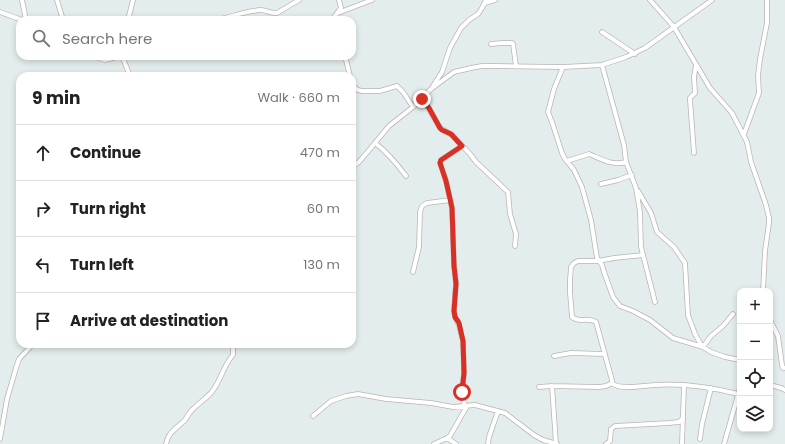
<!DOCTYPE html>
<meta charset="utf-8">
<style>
:root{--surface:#fff;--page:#f2f2f2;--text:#222;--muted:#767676;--line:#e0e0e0}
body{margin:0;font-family:Poppins,sans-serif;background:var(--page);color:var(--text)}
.controls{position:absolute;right:12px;bottom:12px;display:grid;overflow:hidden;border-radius:8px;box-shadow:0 2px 6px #0003}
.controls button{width:36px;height:36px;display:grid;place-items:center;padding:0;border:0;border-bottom:1px solid var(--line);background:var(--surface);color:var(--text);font:20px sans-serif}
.stop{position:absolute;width:12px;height:12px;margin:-9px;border:3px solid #d93025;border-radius:50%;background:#fff}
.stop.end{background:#d93025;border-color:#fff;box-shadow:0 1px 4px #0008}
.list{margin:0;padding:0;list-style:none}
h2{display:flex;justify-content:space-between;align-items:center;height:52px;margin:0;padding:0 16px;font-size:17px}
h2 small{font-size:13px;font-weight:400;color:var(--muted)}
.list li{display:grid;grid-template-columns:26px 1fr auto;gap:12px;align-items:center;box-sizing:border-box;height:56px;padding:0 16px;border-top:1px solid var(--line)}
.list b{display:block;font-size:15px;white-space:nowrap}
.list em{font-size:13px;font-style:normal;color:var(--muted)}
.icon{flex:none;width:22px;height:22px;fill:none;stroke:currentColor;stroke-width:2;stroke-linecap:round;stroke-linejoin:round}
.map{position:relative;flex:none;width:785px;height:444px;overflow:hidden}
.search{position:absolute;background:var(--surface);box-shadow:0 2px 6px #0003;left:16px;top:16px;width:340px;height:44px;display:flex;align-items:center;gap:10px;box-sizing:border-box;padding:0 14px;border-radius:12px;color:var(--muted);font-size:15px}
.panel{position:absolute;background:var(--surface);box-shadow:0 2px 6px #0003;left:16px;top:72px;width:340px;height:276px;border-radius:12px}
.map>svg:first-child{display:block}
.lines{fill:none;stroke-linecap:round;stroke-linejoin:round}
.minor-casing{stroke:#bab4b5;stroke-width:5.5}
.minor{stroke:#fff;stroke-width:4}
.route{stroke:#d93025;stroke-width:5}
</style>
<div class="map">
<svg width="785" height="444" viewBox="0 0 785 444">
<rect width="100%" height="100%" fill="#e4eded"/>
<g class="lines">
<defs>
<path id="minor" d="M 22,0 L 26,20
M 57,0 L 63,20
M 650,0 L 674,27 L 710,88 L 732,113 L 747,142 L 751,162 L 766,205 L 769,218 L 769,223 L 765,251 L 763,291
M 485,3 L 495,0
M 0,12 L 22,20
M 338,13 L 372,0
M 128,20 L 133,0
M 216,20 C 231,17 246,11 261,10 C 267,10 271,14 277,13 L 299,0
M 335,20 L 335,16 L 341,8 L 339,0
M 602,32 L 635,54
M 491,44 L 502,43 L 512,43 L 513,44 L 516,66
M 93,56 L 105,60 L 121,56
M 122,56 L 130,76
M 345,56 L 350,76
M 602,65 L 624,145 L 626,162 L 636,188 L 640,212 L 641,247 L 655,302
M 563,67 L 554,89 L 548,112 L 552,122 L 562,153 L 565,159 L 574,170 L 582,187 L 591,220 L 597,258 L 602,265 L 604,272 L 613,297 L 620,306 L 633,311 L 650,320 L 673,338 L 703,347 L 711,336 L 723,326 L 733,314
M 352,83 L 354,87 L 358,90 L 362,91 L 380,91 L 397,86 L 403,92 L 413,107
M 433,86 L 442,72 L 450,48 L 461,28 L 469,20 L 478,14 L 482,8 L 486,0
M 422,99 L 429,109 L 440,128 L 452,135 L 470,154 L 476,162 L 508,192 L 510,214 L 516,234 L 515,246
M 744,134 L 759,93 L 758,75 L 760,59 L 767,23 L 767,0
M 375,143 C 387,152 397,164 406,176
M 462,146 L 441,160 L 440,163 L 446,181 L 452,208 L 454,266 L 456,282 L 454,311 L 455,317 L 459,325 L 463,341 L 464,373 L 462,392 L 463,400 L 465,406
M 694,153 L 690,100 L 690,98 L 695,93 L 694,77 L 696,65
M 567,161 L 589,154 C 602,159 611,166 626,162
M 352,167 L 359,162 L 370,149 L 389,126 L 413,107 L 431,89 L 454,72 L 471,68 L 482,66 L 496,66 L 563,67 L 602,65 L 626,57 L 645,48 L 712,0
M 601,184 L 618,180 L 632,175
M 638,191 L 651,213 L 657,232 L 674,247 L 685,263 L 688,315 L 695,334 L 700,343 L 703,347 L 711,352 L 725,357 L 740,360
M 643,255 L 614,258 L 598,261 L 578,261 L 574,263 L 571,267 L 570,280 L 570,293 L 572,317 C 578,323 588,317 596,322 L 613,384 C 621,389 634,387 643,386 C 675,382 707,386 738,394
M 413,272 L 419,247 L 420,212 L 422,206 L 427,203 L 451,200
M 770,320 L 778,336 L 782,365 L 783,368 L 785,368
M 554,356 L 571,353 L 605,354
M 770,385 L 781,388 L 785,390
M 552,386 L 556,444
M 539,387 L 552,386 L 599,387 L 606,386 L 612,383
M 313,416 L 331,401 L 346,396 L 358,394 L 386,399 L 431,403 L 453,407 L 475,405 L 505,413 L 534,435 L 543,440 L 557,444
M 447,438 L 456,444
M 0,439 L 7,399 L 16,368 L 19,359 L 33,344
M 700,439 L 702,424 L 711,388
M 166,444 C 168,432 177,428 185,420 C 187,417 189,413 192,410 C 198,404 205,399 211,393 C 221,381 223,366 233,355 L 233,344
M 434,444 L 447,438 L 450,436 L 467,406
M 488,444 L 489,437 L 498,411
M 606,444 L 610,441 L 611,429 L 615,426 L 669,423 L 679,422 L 683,418
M 682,444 L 684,385
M 724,444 L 740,388"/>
</defs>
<use href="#minor" class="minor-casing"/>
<use href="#minor" class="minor"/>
</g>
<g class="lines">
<path class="route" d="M 422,99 L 429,108 L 440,128 L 442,130 L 451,134 L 462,146 L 441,160 L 440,163 L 446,181 L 452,208 L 454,266 L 456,284 L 454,311 L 455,317 L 459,323 L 463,341 L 464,373 L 462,392"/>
</g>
</svg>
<div class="controls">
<button>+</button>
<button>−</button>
<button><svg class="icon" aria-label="locate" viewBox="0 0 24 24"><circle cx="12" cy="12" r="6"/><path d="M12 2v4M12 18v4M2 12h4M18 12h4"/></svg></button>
<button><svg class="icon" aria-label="layers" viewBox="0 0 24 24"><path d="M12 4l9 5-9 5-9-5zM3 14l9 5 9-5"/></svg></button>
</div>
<div class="stop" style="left:462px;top:392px"></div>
<div class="stop end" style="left:422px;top:99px"></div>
<div class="search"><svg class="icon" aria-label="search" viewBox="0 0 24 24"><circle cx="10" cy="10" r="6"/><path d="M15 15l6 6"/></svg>Search here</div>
<section class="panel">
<h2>9 min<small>Walk · 660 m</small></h2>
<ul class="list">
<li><svg class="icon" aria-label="ahead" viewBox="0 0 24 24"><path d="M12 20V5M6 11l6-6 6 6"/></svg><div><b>Continue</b></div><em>470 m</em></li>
<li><svg class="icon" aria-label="right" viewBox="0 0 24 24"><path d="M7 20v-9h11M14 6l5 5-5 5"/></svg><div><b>Turn right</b></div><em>60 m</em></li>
<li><svg class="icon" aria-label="left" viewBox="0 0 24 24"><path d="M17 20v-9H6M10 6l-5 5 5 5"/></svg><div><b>Turn left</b></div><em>130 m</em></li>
<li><svg class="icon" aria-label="arrive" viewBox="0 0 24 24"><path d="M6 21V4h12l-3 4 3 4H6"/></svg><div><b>Arrive at destination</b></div></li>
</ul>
</section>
</div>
